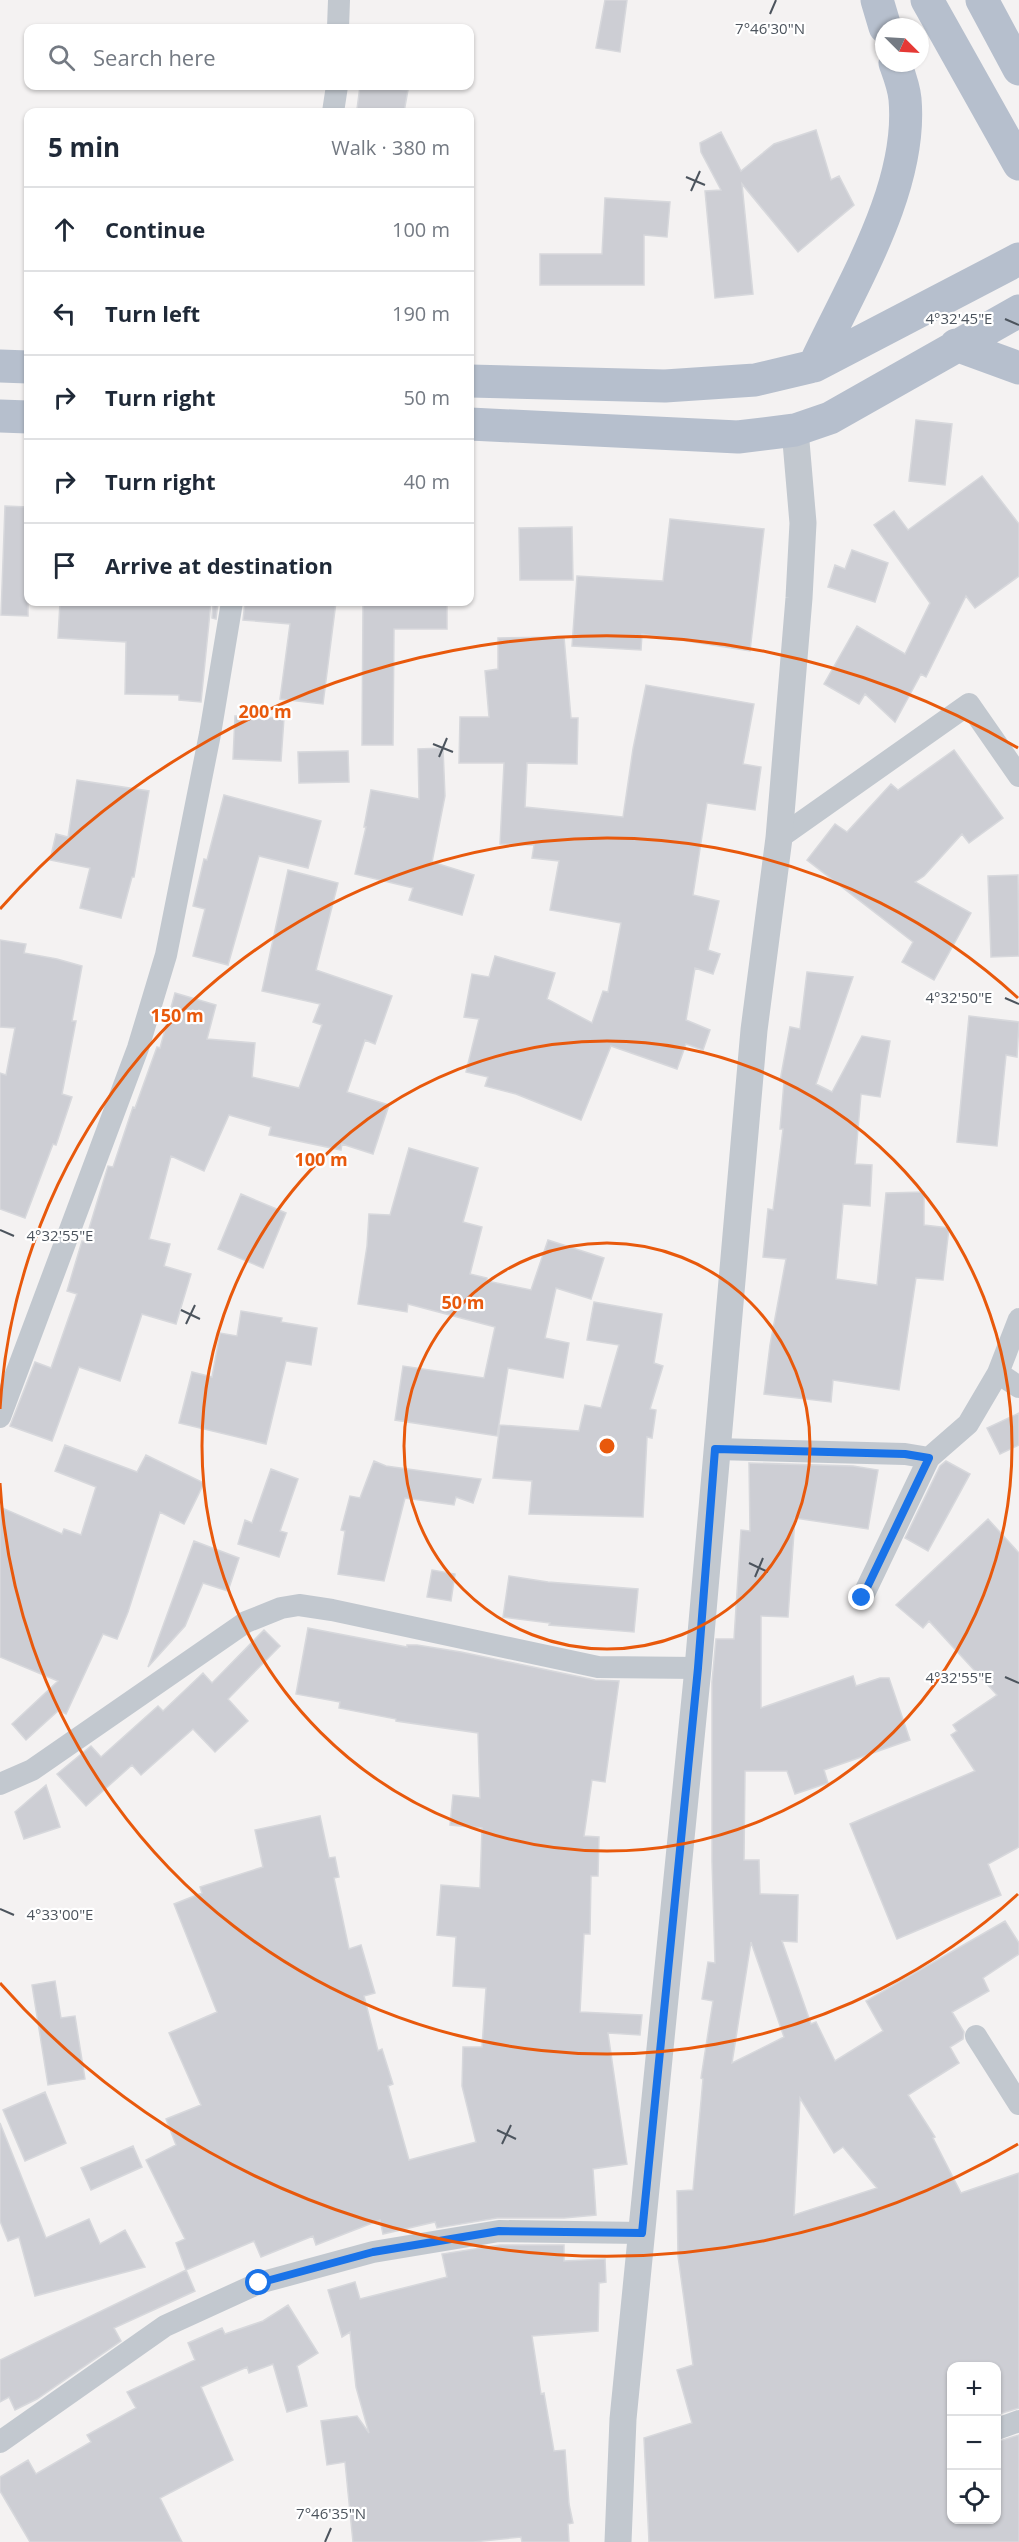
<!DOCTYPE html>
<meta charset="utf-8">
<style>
:root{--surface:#fff;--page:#f6f6f7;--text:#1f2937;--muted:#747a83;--line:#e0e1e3}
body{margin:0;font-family:"Open Sans",sans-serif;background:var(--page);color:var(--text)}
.controls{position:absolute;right:18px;bottom:18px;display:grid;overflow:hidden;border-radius:12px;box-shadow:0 2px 4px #0004}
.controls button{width:54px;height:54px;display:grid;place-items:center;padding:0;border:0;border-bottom:2px solid var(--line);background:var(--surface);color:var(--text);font:30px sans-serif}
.compass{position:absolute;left:875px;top:18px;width:54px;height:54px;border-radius:50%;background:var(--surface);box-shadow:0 2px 4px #0004;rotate:114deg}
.stop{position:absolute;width:18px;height:18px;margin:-14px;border:4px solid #1a73e8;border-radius:50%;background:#fff}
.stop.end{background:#1a73e8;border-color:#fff;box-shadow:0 2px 6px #0008}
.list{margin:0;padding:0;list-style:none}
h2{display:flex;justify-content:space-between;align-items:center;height:78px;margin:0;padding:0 24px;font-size:26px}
h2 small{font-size:20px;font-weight:400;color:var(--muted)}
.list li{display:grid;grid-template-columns:39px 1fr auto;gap:18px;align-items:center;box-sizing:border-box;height:84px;padding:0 24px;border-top:2px solid var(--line)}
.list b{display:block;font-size:22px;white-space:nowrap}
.list em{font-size:20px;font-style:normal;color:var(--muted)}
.icon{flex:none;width:33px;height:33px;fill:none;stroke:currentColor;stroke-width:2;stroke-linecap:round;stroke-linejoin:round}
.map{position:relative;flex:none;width:1019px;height:2542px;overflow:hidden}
.search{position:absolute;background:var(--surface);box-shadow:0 2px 4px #0004;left:24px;top:24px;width:450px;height:66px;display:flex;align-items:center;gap:15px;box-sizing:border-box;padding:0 21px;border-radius:12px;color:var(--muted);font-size:22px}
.panel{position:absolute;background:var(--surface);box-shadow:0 2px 4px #0004;left:24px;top:108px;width:450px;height:498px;border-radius:12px}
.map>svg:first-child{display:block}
.building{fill:#cdced4;stroke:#d7d8dc;stroke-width:1.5;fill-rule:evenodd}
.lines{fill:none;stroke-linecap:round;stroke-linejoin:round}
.minor{stroke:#c2c8cf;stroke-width:22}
.tertiary{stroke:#c2c8cf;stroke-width:27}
.primary{stroke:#b6bfcd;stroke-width:33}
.route{stroke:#1a73e8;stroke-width:8}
.ticks{fill:none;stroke:#4c545d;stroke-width:2}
.ring{fill:none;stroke:#e8590c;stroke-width:3}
.ticks-label{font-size:15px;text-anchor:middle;fill:#4c545d;stroke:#fff;stroke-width:4.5;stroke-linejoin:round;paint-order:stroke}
.centre{fill:#e8590c;stroke:#fff;stroke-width:3}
.ring-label{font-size:18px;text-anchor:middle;font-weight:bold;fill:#e8590c;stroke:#fff;stroke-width:4.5;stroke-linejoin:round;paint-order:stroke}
</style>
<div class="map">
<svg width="1019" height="2542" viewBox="0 0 1019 2542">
<rect width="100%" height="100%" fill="#f4f2f2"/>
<path class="building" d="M 605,0 L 627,0 L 620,52 L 596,48 Z
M 360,86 L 408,90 L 404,112 L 357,109 Z
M 816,130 L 831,180 L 839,176 L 854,205 L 798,252 L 742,184 L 753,294 L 715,298 L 705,191 L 721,190 L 701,152 L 700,143 L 721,132 L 741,171 L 774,144 Z
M 605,198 L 670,202 L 667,237 L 644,235 L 644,285 L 540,285 L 540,254 L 602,254 Z
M 916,420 L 952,424 L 945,485 L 909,481 Z
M 982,476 L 1019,524 L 1019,576 L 975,608 L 966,596 L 926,677 L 921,674 L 895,722 L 865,694 L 859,704 L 824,684 L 857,626 L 905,654 L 930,603 L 874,525 L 894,511 L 908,530 Z
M 5,506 L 28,507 L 28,616 L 1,615 Z
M 670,519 L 764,529 L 750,651 L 642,634 L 641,650 L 572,646 L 577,576 L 663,581 Z
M 572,527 L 573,580 L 520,580 L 519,528 Z
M 852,550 L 888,563 L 875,602 L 828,587 L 835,565 L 845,569 Z
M 60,602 L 211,602 L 201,702 L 179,700 L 179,695 L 125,694 L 126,642 L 58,638 Z
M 213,602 L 218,602 L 216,619 L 212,618 Z
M 245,602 L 336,602 L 323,704 L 280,699 L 290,624 L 243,620 Z
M 363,602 L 447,602 L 447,629 L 394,629 L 393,745 L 362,745 Z
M 564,637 L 571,718 L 578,718 L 577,764 L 527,763 L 525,807 L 623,817 L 633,749 L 646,685 L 754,704 L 743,764 L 761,767 L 755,810 L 707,803 L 693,895 L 719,901 L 708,950 L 720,954 L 713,974 L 695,968 L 686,1020 L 710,1030 L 703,1050 L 686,1044 L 677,1069 L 611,1046 L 581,1120 L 516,1094 L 485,1086 L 488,1077 L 466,1072 L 479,1019 L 464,1017 L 472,974 L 489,977 L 495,956 L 555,973 L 547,999 L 592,1023 L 603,991 L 608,992 L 621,923 L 550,910 L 559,861 L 532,858 L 534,845 L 500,844 L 504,763 L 459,763 L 460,717 L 489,717 L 485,671 L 498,669 L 498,638 Z
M 235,716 L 284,718 L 281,761 L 233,759 Z
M 443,748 L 445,796 L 432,862 L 474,875 L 462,915 L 409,900 L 413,888 L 355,874 L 366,827 L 364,827 L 371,790 L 419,799 L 418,749 Z
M 954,750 L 1003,818 L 969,843 L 962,834 L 924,876 L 915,882 L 971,913 L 934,980 L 902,962 L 913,942 L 807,860 L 835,824 L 847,832 L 891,784 L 898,790 Z
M 348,751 L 349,782 L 299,783 L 298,752 Z
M 77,780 L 149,791 L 134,877 L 132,877 L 121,918 L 80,908 L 90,868 L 50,860 L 56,834 L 68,837 Z
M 224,795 L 321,821 L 308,868 L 259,856 L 228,965 L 193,956 L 205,909 L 193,906 L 204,859 L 207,860 Z
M 288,870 L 338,883 L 316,970 L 392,996 L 375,1044 L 365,1040 L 347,1092 L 389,1105 L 373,1154 L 342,1144 L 341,1150 L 269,1135 L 271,1127 L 229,1115 L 204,1171 L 171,1156 L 149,1239 L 170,1244 L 164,1266 L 191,1274 L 176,1324 L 142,1314 L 120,1381 L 79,1367 L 52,1441 L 10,1426 L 35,1362 L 51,1368 L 77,1294 L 67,1291 L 82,1241 L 85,1242 L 108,1166 L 113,1167 L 133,1107 L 135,1108 L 157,1047 L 160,1048 L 175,993 L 216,1005 L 207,1039 L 255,1043 L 252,1077 L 299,1088 L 322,1025 L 313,1022 L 320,1004 L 262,991 Z
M 1018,875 L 1019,956 L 991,957 L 988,876 Z
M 0,940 L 26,944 L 24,953 L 57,959 L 82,966 L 72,1021 L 76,1021 L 62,1094 L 72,1097 L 56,1145 L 53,1144 L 25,1218 L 0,1209 L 0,1073 L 6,1075 L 15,1028 L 0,1027 Z
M 807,972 L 853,977 L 816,1084 L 832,1092 L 862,1036 L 890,1041 L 880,1097 L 861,1094 L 855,1164 L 872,1165 L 870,1206 L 843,1204 L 836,1279 L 877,1285 L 886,1193 L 924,1192 L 924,1225 L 949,1228 L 943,1280 L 916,1278 L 899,1390 L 833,1380 L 831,1402 L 764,1394 L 770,1345 L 786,1259 L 763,1257 L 768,1209 L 773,1210 L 783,1129 L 780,1129 L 784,1082 L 780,1081 L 790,1027 L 800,1029 Z
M 969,1016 L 1019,1022 L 1017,1057 L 1006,1055 L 997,1146 L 957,1142 Z
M 409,1148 L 478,1168 L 463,1222 L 482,1227 L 470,1274 L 487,1278 L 487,1281 L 531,1290 L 548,1240 L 604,1258 L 591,1299 L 556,1288 L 545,1338 L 569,1343 L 563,1378 L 508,1368 L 497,1436 L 395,1420 L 403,1366 L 484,1378 L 495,1327 L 408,1304 L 407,1312 L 358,1304 L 367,1246 L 369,1214 L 390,1215 Z
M 241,1194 L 286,1213 L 263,1268 L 218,1249 Z
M 594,1302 L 662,1314 L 654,1363 L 663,1366 L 650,1409 L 656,1410 L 652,1438 L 647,1437 L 643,1517 L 529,1514 L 532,1481 L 493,1478 L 500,1425 L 579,1431 L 585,1405 L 601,1408 L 619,1345 L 587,1340 Z
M 241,1311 L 282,1318 L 281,1322 L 317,1328 L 311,1365 L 286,1361 L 266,1444 L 179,1423 L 192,1372 L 212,1377 L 220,1333 L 237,1336 Z
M 1019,1413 L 1019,1445 L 1000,1454 L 987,1428 Z
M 65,1445 L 137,1472 L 146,1455 L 204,1483 L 184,1524 L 160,1512 L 128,1612 L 117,1639 L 103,1634 L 66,1714 L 59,1710 L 26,1740 L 12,1724 L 58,1681 L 0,1657 L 0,1507 L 62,1534 L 64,1529 L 81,1535 L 96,1487 L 55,1471 Z
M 374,1461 L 386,1466 L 481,1479 L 473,1503 L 456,1497 L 454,1505 L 405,1498 L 384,1581 L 338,1574 L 345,1531 L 341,1530 L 350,1496 L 360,1498 Z
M 946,1461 L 970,1474 L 928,1551 L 905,1538 L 940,1466 Z
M 749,1463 L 853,1466 L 878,1470 L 868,1529 L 795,1518 L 788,1617 L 761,1616 L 761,1708 L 853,1676 L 856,1686 L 880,1678 L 889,1678 L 910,1740 L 824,1770 L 828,1783 L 795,1794 L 787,1771 L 745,1771 L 744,1860 L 759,1860 L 760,1894 L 798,1895 L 797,1942 L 782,1941 L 811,2024 L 816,2022 L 835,2061 L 883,2031 L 866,2001 L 1005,1921 L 1019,1943 L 1019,1954 L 983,1978 L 989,1991 L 952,2012 L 964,2032 L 963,2039 L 950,2047 L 959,2063 L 908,2095 L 935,2137 L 933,2138 L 961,2193 L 1019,2173 L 1019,2408 L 996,2415 L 996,2367 L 951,2367 L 951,2520 L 996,2520 L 996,2442 L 1019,2435 L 1019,2542 L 649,2542 L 644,2438 L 692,2423 L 677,2370 L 693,2365 L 678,2256 L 677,2191 L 693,2190 L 703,2079 L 701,2078 L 713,2001 L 702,1999 L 708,1962 L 715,1963 L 712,1861 L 712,1682 L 716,1639 L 734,1639 L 741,1530 L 750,1531 ZM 751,1942 L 784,2037 L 732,2063 ZM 800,2098 L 834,2153 L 843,2147 L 877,2188 L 794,2215 Z
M 271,1469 L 298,1479 L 280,1531 L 287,1533 L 279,1557 L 238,1544 L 245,1520 L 252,1523 Z
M 988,1519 L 1019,1553 L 1019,1847 L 988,1864 L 1001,1895 L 897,1939 L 850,1824 L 975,1771 L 951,1735 L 957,1731 L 953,1725 L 997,1695 L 929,1621 L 923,1628 L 896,1605 Z
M 194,1541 L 239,1558 L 228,1591 L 203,1583 L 185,1626 L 148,1667 Z
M 432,1570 L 455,1574 L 451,1601 L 427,1597 Z
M 509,1576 L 548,1582 L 638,1589 L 634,1632 L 549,1625 L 550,1623 L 503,1617 Z
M 308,1628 L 407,1647 L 407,1645 L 417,1645 L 461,1652 L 595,1680 L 619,1681 L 605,1782 L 592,1780 L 584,1836 L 599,1837 L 598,1876 L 591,1876 L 590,1934 L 584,1934 L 580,2012 L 642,2015 L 640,2035 L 608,2033 L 627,2164 L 593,2169 L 596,2215 L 564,2218 L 497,2218 L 437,2228 L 435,2222 L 383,2234 L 380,2220 L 316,2245 L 313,2236 L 261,2257 L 254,2241 L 186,2270 L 176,2243 L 185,2239 L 146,2160 L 176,2145 L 166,2119 L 201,2105 L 169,2033 L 217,2012 L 174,1904 L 202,1893 L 200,1887 L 263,1867 L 255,1830 L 320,1816 L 329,1858 L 335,1857 L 339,1877 L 334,1878 L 349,1949 L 361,1945 L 375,1993 L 364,1996 L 378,2051 L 382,2049 L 393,2084 L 388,2086 L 409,2160 L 476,2142 L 462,2086 L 463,2047 L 482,2047 L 486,1988 L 453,1986 L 456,1937 L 437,1935 L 441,1885 L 480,1888 L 482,1828 L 450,1825 L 453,1795 L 480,1798 L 478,1733 L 396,1721 L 396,1719 L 339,1708 L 340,1702 L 296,1694 Z
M 264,1630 L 280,1646 L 228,1699 L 248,1721 L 215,1752 L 193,1729 L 141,1775 L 132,1765 L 86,1806 L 57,1774 L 91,1746 L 101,1757 L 158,1706 L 163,1711 L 203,1673 L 212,1683 Z
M 46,1785 L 60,1827 L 24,1839 L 15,1812 Z
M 55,1981 L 61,2018 L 75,2016 L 85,2079 L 48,2085 L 32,1985 Z
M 45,2092 L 66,2143 L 25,2161 L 3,2110 Z
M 0,2123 L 46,2238 L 89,2219 L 100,2244 L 125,2230 L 145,2267 L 35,2296 L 19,2237 L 8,2241 L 0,2221 Z
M 133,2146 L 142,2167 L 91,2190 L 81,2168 Z
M 500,2245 L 564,2245 L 564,2261 L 605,2259 L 606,2282 L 599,2283 L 598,2331 L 532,2336 L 541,2394 L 544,2393 L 554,2451 L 565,2450 L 569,2504 L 573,2523 L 568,2524 L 569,2542 L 522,2542 L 521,2537 L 473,2542 L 353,2542 L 345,2462 L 327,2465 L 321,2421 L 357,2416 L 369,2433 L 356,2387 L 350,2332 L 342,2337 L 328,2290 L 355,2282 L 360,2299 L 447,2277 L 442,2254 Z
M 186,2270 L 195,2291 L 114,2328 L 121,2341 L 37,2399 L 15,2410 L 9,2397 L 0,2402 L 0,2360 Z
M 288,2305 L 318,2353 L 297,2366 L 307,2406 L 287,2412 L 273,2364 L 249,2373 L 247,2367 L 201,2387 L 233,2460 L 160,2498 L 182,2542 L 30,2542 L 0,2491 L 0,2477 L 28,2460 L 36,2474 L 91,2442 L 87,2435 L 136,2408 L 127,2392 L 195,2360 L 188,2343 L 222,2328 L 225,2334 L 263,2321 Z"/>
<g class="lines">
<path class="minor" d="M 338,28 L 339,0
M 333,112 L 337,86
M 779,838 L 969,704 L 1019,776
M 998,1373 L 1019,1387
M 0,1417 L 138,1048 L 166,955 L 210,734 L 232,602
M 715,1449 L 905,1454 L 929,1458 L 968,1424 L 998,1373 L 1019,1319
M 862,1598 L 929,1458
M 0,1784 L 32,1770 L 246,1622 L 281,1608 L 299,1605 L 332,1610 L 598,1667 L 698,1668
M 976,2036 L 1019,2104
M 997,2429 L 1019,2421
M 0,2442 L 165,2326 L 259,2283 L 373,2252 L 499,2231 L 642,2233"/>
<path class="tertiary" d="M 618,2542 L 623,2419 L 698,1668 L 754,1030 L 779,838 L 799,598 L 803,523 L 795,430"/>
<path class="primary" d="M 877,0 L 885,27
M 927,0 L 1019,164
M 982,0 L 1019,69
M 956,345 L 1019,368
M 0,366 L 28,367
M 814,366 C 851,286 913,188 905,99 C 904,87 899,74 895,63
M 470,381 L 665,386 L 755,380 L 814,366 L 1019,259
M 0,416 L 28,417
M 470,424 L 738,437 L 795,430 L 830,418 L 1019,311"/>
</g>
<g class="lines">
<path class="route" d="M 259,2283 L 373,2252 L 499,2231 L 642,2233 L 698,1668 L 715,1449 L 905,1454 L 929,1458 L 862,1598"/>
</g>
<path class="ticks" d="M 770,14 L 776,0M 686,177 L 705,185M 691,191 L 700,171M 1005,319 L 1019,325M 433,744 L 453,752M 439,757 L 447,738M 1005,998 L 1019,1004M 0,1230 L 14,1236M 181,1310 L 200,1319M 186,1324 L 195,1305M 749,1563 L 768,1572M 755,1577 L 763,1558M 1005,1677 L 1019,1683M 0,1909 L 14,1915M 497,2130 L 516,2139M 502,2144 L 511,2125M 325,2542 L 331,2528"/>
<g class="ring">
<circle cx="607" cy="1446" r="203"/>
<circle cx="607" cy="1446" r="405"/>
<path d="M1018 1894A608 608 0 0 1 0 1483M0 1409A608 608 0 0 1 1018 998"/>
<path d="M1018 2144A810 810 0 0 1 0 1983M0 909A810 810 0 0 1 1018 748"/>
</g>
<g class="ticks-label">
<text x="770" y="34">7°46'30"N</text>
<text x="959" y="324">4°32'45"E</text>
<text x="959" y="1003">4°32'50"E</text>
<text x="60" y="1241">4°32'55"E</text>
<text x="959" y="1683">4°32'55"E</text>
<text x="60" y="1920">4°33'00"E</text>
<text x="331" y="2519">7°46'35"N</text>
</g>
<circle cx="607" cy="1446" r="9" class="centre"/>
<g class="ring-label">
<text x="265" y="718">200 m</text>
<text x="177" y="1022">150 m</text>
<text x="321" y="1166">100 m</text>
<text x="463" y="1309">50 m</text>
</g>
</svg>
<div class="controls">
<button>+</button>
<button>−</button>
<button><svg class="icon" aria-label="locate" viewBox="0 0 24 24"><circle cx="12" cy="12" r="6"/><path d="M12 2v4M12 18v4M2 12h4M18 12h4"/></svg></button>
</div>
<svg class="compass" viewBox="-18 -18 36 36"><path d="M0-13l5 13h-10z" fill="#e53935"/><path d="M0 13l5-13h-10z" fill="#747a83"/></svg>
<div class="stop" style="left:259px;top:2283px"></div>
<div class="stop end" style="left:862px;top:1598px"></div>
<div class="search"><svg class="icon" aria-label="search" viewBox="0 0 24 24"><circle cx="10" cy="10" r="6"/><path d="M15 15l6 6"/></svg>Search here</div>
<section class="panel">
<h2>5 min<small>Walk · 380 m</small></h2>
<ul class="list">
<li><svg class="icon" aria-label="ahead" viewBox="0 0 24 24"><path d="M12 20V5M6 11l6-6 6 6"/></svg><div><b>Continue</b></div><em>100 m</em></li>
<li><svg class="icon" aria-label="left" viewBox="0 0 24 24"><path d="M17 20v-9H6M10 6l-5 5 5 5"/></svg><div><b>Turn left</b></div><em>190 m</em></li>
<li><svg class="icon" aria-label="right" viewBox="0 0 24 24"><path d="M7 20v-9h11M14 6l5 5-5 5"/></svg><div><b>Turn right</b></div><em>50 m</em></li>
<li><svg class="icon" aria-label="right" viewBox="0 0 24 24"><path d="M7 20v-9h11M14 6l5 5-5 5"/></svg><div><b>Turn right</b></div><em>40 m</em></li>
<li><svg class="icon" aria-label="arrive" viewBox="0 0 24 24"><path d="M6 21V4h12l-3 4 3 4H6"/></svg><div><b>Arrive at destination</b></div></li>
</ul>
</section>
</div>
